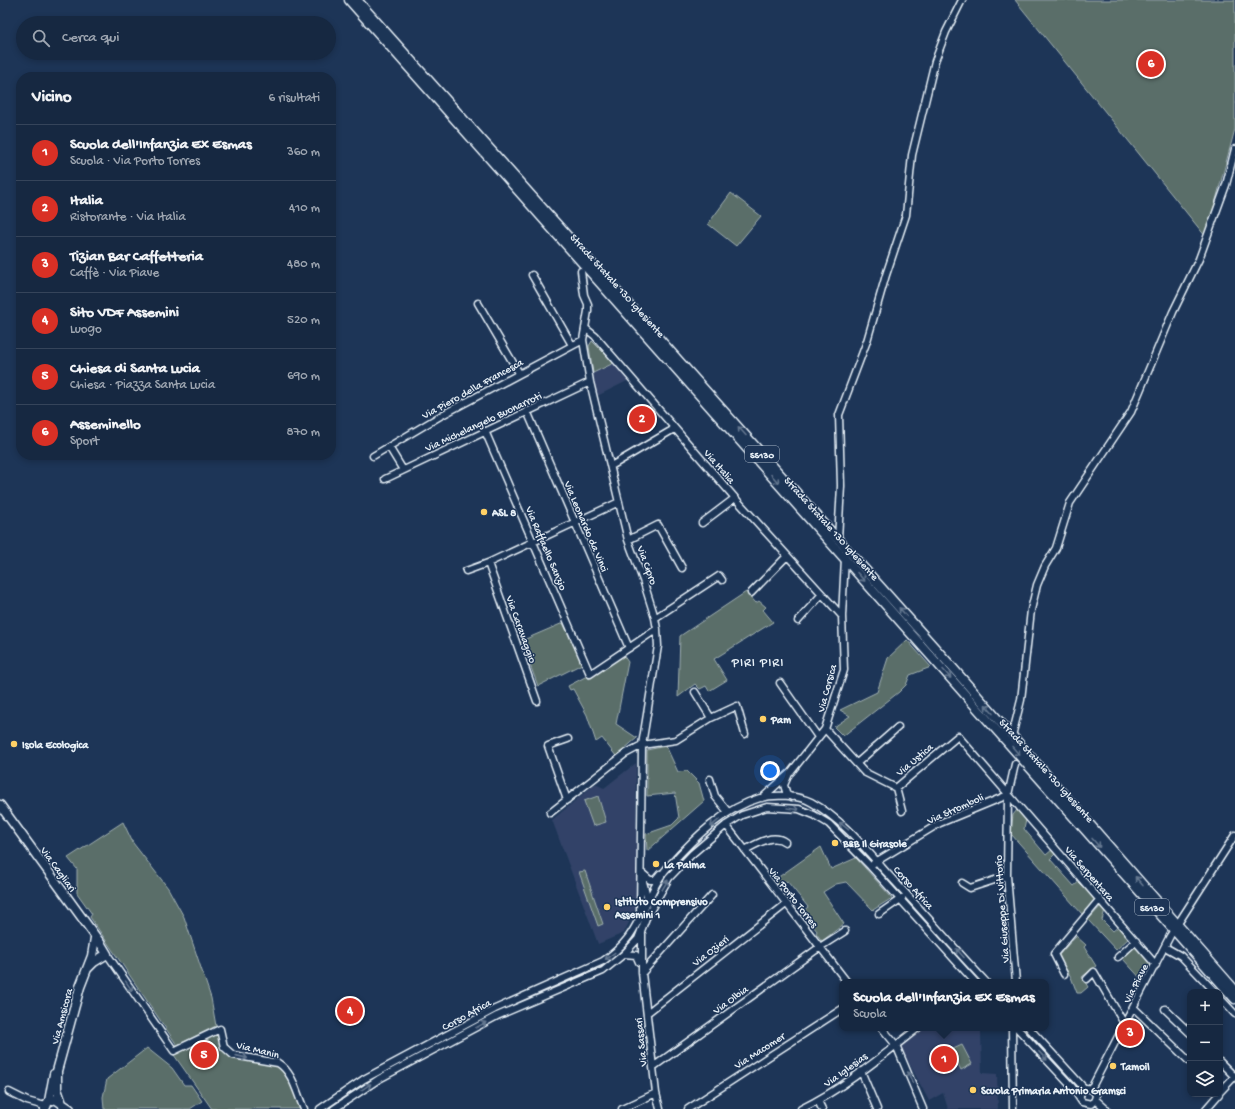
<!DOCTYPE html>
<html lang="it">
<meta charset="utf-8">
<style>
:root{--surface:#162841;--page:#1f3048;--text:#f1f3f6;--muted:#9ea6b1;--line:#35445a;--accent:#d93025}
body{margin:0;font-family:"Gochi Hand",sans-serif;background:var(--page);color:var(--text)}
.controls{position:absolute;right:12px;bottom:12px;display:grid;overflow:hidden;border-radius:8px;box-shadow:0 2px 6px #0003}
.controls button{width:36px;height:36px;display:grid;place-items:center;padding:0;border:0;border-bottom:1px solid var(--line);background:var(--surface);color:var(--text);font:20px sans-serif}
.you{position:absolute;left:770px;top:771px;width:14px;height:14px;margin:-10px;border:3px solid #fff;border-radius:50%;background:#1a73e8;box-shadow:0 0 0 6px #1a73e833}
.badge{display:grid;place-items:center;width:26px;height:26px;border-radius:50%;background:var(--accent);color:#fff;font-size:13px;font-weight:700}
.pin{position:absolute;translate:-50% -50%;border:2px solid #fff;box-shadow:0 1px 4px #0006}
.popup{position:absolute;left:839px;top:979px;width:210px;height:52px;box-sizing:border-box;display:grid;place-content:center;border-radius:8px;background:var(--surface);filter:drop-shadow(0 1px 3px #0005);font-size:13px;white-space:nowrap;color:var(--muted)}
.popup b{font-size:15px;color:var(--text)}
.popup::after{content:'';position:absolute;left:50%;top:100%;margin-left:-8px;border:8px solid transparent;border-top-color:var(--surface)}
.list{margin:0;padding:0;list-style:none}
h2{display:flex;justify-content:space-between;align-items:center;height:52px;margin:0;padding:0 16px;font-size:17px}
h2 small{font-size:13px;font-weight:400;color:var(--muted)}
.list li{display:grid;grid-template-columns:26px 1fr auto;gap:12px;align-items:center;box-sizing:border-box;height:56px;padding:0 16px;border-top:1px solid var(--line)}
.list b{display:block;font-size:15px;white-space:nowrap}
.list p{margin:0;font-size:13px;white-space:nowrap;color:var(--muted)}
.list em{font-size:13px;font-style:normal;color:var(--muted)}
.icon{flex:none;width:22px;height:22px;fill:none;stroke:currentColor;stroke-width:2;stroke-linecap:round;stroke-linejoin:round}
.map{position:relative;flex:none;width:1235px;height:1109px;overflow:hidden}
.search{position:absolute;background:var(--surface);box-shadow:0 2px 6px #0003;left:16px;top:16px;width:320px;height:44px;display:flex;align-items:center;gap:10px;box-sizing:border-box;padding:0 14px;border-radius:22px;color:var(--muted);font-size:15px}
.panel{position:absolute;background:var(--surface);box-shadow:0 2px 6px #0003;left:16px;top:72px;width:320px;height:388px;border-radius:16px}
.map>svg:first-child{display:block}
.built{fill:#304367}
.green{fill:#5a6e69;stroke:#a1b0b0}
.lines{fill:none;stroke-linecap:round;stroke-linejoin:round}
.minor-casing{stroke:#e8f1f8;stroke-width:9}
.major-casing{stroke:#e8f1f8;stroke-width:11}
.minor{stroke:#1d3557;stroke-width:6}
.major{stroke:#1d3557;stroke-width:8}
.oneway{stroke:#64778f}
.poi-dot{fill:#ffd166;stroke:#1d3557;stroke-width:1.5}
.labels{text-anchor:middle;stroke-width:3;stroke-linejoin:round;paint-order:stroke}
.shield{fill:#1d3557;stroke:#abb9c8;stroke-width:1}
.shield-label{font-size:10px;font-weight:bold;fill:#e8f1f8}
.street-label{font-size:11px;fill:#e8f1f8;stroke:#1d3557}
.poi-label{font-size:11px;font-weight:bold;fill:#e8f1f8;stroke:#1d3557;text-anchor:start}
.quarter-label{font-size:13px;letter-spacing:1px;fill:#e8f1f8;stroke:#1d3557}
</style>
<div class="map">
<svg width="1235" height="1109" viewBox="0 0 1235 1109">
<rect width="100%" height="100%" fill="#1d3557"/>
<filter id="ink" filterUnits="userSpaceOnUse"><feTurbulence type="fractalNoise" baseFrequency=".025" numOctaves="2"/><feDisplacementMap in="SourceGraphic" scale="8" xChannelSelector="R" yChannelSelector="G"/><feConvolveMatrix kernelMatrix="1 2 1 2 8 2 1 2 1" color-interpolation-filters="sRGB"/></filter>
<g filter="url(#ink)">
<path class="built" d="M 614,363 L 629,380 L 597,396 L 593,373 Z
M 636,763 L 636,907 L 624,933 L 598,944 L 552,820 L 595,784 L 604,788 Z
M 923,1028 L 979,1028 L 981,1031 L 982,1073 L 997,1074 L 998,1109 L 948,1109 L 943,1093 L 929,1101 L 900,1046 Z"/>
<path class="green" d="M 1015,0 L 1235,0 L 1235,129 L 1206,237 Z
M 731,193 L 761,216 L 736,246 L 708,224 Z
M 592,341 L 614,363 L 593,373 L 589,346 Z
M 746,592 L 756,603 L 759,601 L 766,607 L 763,610 L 773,622 L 714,659 L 727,680 L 709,691 L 706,686 L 700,689 L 695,684 L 678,697 L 680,636 Z
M 563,623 L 582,664 L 538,686 L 521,641 Z
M 907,640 L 931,667 L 910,675 L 906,685 L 899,692 L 843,736 L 834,727 L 850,716 L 840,710 L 877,692 L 888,658 Z
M 623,655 L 628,662 L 616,724 L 637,738 L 616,756 L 602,738 L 596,742 L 587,715 L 573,689 L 570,690 L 568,686 L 587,676 L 589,679 Z
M 666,746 L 678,772 L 687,771 L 699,783 L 704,801 L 647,851 L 646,834 L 672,825 L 679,818 L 675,793 L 647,796 L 647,750 Z
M 598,796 L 606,822 L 593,826 L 584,801 Z
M 1017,810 L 1026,820 L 1024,829 L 1046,855 L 1053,849 L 1056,853 L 1050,859 L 1074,886 L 1081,880 L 1096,898 L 1082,914 L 1011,834 L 1013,815 Z
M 123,822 L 133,843 L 168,888 L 184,917 L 211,998 L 216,1026 L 177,1045 L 90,917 L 92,914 L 77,893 L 77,869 L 68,858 Z
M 821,847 L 831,869 L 856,858 L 892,898 L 873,910 L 846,882 L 836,884 L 823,892 L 844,924 L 822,941 L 816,933 L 817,931 L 802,912 L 808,907 L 787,881 L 778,888 L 773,881 Z
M 585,871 L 603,924 L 598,926 L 579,872 Z
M 1101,906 L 1105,910 L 1102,920 L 1113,931 L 1119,926 L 1129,938 L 1116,950 L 1088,920 Z
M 1076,936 L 1086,945 L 1084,947 L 1096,966 L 1082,977 L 1088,987 L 1081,993 L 1077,993 L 1071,977 L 1058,956 Z
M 1136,946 L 1152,965 L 1143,981 L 1123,959 Z
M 219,1032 L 223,1050 L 277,1065 L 285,1073 L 301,1109 L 212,1109 L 174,1055 Z
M 962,1045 L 972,1064 L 961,1070 L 951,1050 Z
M 147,1048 L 172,1068 L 184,1085 L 191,1085 L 202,1101 L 190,1109 L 104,1109 L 103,1097 L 107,1079 Z"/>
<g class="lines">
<defs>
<path id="minor" d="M 581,271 L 584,295 L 588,304 L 588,311 L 583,340 L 590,382 L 628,540 L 644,583 L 655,618 L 657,629 L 658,646 L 642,745 L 640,914
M 532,275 L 572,345
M 478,303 L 519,373
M 585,328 L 595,336 L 735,498 L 842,616
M 527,411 L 629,648
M 485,431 L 590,674 L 657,629
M 389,447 L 403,470
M 373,456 L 442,415 L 583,340
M 611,466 L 674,429
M 385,479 L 590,382
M 702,523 L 735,498
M 838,539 L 841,486 L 839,415 L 867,341 L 886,275 L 906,215 L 912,155 L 935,61 L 946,32 L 962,0
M 628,540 L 658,525 L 682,568
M 488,563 L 537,701
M 466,571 L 488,563 L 619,502
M 751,593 L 787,556
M 655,618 L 719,576 L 722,580
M 798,621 L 822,594
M 780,683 L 818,737
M 695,692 L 711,718
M 825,729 L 864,772 L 896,788 L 958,736 L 1156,965
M 1012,736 L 1021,700 L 1031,610 L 1037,585 L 1045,566 L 1056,548 L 1070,503 L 1131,412 L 1173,312 L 1199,259 L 1226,185 L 1235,149
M 857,763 L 898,727
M 1015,764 L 1008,795 L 1007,876 L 1016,982
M 788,776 L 784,785 L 787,795 L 792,797
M 710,779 L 715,796 L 728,812
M 896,788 L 902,811
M 762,798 L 791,772 L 825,729 L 844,670 L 842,616 L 845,558
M 567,800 L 548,746 L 568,739
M 550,813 L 625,754 L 642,745 L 676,740 L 711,718 L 737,706 L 745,734
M 726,825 L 847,982
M 745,850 C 756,844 773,833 785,842
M 874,863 L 940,823 L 1008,795
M 643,874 L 650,880 L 655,880 L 660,874
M 642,878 L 648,900
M 962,883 L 970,888 L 1007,876
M 879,914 L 902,898
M 642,934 L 642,973 L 656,1093 L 660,1109
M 1165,947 L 1181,956 L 1215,992
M 107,954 L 174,1051 L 220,1029 L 224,1047 L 233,1055 L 278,1063 C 293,1072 297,1094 304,1109
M 624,954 L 636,955 L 639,962
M 1118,957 L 1136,941
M 642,973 L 712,895
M 1064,974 L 1054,954 L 1100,899
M 1087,979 L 1094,972 L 1125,1025
M 1220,998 L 1235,1014
M 1134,1008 L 1190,1062
M 1165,1009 L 1190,1033
M 647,1013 L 786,904
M 882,1028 L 896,1045 L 923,1109
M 1012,1028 L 1013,1109
M 1017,1028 L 1072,1087 L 1082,1102 L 1091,1104 L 1095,1100 L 1096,1095 L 1093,1090 L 1086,1088 L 1081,1091 L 1080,1097
M 1029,1028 L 1084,1088
M 1220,1062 L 1234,1076
M 653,1067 L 820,947 L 845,931
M 861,1071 L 877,1109
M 1090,1088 L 1093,1085 L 1170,936 L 1235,835
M 9,1092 L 27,1101 L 45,1106
M 1220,1092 L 1235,1076
M 1095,1099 L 1106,1109
M 818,1101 L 822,1109
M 320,1109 L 364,1079 L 495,1009 L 603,961 C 612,955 620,948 627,939 C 644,918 650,886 669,866 C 694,838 724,808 760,798 C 775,794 798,795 811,802 C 842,819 864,847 886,872 C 920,908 952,946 986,982
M 334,1109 L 379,1079 L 497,1016 L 603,971 L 624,954 L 638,939 L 646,918 L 669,878 L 692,854 L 726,825 L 742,815 L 767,807 L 799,809 L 814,815 L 829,824 L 870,866 L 975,982
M 622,1109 L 656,1093
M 688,1109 L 842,1009
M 801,1109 C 844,1088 881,1057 918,1028
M 1206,1109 L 1219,1094"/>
<path id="major" d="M 349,0 L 1235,999
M 357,0 L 952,667 L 1235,990
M 0,805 L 101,944 L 107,954 L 94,962 L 88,968
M 49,1101 L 54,1074
M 45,1109 L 48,1102 L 55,1099 L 70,1109
M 64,1109 L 57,1089 L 57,1071 L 80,987 L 92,956 L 95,938"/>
</defs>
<use href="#minor" class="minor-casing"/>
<use href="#major" class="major-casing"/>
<use href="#minor" class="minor"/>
<use href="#major" class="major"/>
</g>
<defs><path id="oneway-shaft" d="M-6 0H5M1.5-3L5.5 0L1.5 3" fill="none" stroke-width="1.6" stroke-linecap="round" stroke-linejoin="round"/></defs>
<g class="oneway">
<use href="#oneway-shaft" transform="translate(742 431) rotate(-132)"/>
<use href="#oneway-shaft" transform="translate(775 479) rotate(48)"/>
<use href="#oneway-shaft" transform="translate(861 577) rotate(48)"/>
<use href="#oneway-shaft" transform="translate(903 612) rotate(-132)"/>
<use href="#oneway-shaft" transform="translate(947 674) rotate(48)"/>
<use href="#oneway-shaft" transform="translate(989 709) rotate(-131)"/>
<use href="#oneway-shaft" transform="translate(1016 751) rotate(49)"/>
<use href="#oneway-shaft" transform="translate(793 809) rotate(9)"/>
<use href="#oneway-shaft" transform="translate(715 823) rotate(139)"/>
<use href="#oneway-shaft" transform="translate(844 826) rotate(-140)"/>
<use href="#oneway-shaft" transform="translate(1096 843) rotate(49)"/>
<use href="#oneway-shaft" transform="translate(1139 881) rotate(-131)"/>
<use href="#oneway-shaft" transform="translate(665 885) rotate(-59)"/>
<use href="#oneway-shaft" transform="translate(960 953) rotate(-132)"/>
<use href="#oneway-shaft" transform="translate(610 956) rotate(144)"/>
<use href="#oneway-shaft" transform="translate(129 986) rotate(55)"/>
<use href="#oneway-shaft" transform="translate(481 1025) rotate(-29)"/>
<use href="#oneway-shaft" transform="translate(1043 1056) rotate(47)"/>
<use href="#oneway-shaft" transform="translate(242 1057) rotate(13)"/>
<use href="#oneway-shaft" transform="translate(910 1077) rotate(-114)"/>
<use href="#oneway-shaft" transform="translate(366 1087) rotate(-34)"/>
</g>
</g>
<g class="poi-dot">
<circle cx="484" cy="512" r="4"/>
<circle cx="763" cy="719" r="4"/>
<circle cx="14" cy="744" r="4"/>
<circle cx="835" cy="843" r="4"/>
<circle cx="656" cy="864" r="4"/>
<circle cx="607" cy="907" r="4"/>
<circle cx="1113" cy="1066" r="4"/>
<circle cx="973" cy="1090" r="4"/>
</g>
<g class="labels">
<g class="shield">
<rect x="745" y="446" width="34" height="16" rx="3"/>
<rect x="1135" y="899" width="34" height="16" rx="3"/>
</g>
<g class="shield-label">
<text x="762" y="458">SS130</text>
<text x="1152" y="911">SS130</text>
</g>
<g class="street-label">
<text transform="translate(618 285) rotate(48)" y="4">Strada Statale 130 Iglesiente</text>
<text transform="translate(472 388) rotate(-29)" y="4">Via Piero della Francesca</text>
<text transform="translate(483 421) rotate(-25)" y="4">Via Michelangelo Buonarroti</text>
<text transform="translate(720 466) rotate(49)" y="4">Via Italia</text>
<text transform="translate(587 526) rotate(67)" y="4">Via Leonardo da Vinci</text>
<text transform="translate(832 528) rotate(48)" y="4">Strada Statale 130 Iglesiente</text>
<text transform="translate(547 548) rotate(67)" y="4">Via Raffaello Sanzio</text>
<text transform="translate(648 565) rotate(70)" y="4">Via Cipro</text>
<text transform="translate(522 629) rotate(70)" y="4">Via Caravaggio</text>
<text transform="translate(826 688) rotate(-75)" y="4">Via Corsica</text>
<text transform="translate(914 759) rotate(-40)" y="4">Via Ustica</text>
<text transform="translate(1047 770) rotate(48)" y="4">Strada Statale 130 Iglesiente</text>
<text transform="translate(955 808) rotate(-24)" y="4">Via Stromboli</text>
<text transform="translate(59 869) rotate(54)" y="4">Via Cagliari</text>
<text transform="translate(1090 873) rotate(49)" y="4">Via Serpentara</text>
<text transform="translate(914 887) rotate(48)" y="4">Corso Africa</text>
<text transform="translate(794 897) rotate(52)" y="4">Via Porto Torres</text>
<text transform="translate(1001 909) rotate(-94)" y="4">Via Giuseppe Di Vittorio</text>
<text transform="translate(710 950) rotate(-38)" y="4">Via Ozieri</text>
<text transform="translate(1135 983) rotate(-63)" y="4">Via Piave</text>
<text transform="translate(730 999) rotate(-36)" y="4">Via Olbia</text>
<text transform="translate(466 1014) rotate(-29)" y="4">Corso Africa</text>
<text transform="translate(61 1016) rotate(-75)" y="4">Via Amsicora</text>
<text transform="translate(640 1042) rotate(-96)" y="4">Via Sassari</text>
<text transform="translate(258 1049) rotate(14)" y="4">Via Manin</text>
<text transform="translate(759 1050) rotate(-33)" y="4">Via Macomer</text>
<text transform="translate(845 1069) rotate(-36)" y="4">Via Iglesias</text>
</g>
<g class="poi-label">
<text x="492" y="516">ASL 8</text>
<text x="771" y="723">Pam</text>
<text x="22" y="748">Isola Ecologica</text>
<text x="843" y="847">B&amp;B Il Girasole</text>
<text x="664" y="868">La Palma</text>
<text x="615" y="905">Istituto Comprensivo<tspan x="615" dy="13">Assemini 1</tspan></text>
<text x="1121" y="1070">Tamoil</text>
<text x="981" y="1094">Scuola Primaria Antonio Gramsci</text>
</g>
<g class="quarter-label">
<text x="758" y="666">PIRI PIRI</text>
</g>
</g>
</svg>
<div class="controls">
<button>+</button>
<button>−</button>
<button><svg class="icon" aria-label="layers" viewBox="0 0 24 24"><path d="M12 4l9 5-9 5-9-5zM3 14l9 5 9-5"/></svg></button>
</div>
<div class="you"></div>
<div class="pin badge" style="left:944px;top:1059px">1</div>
<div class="popup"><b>Scuola dell'Infanzia Ex Esmas</b>Scuola</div>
<div class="pin badge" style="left:642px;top:419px">2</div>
<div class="pin badge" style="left:1130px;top:1033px">3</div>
<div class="pin badge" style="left:350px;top:1011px">4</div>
<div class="pin badge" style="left:204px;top:1055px">5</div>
<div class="pin badge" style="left:1151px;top:64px">6</div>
<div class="search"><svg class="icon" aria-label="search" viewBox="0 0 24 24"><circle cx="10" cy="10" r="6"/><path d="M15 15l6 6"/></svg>Cerca qui</div>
<section class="panel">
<h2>Vicino<small>6 risultati</small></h2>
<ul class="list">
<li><span class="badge">1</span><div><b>Scuola dell'Infanzia Ex Esmas</b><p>Scuola · Via Porto Torres</p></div><em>360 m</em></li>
<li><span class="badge">2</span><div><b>Italia</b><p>Ristorante · Via Italia</p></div><em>410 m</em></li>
<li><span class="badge">3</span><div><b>Tizian Bar Caffetteria</b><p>Caffè · Via Piave</p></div><em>480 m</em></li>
<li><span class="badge">4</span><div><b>Sito VDF Assemini</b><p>Luogo</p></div><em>520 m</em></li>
<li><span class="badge">5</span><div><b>Chiesa di Santa Lucia</b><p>Chiesa · Piazza Santa Lucia</p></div><em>690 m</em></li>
<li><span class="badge">6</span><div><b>Asseminello</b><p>Sport</p></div><em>870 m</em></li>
</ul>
</section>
</div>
